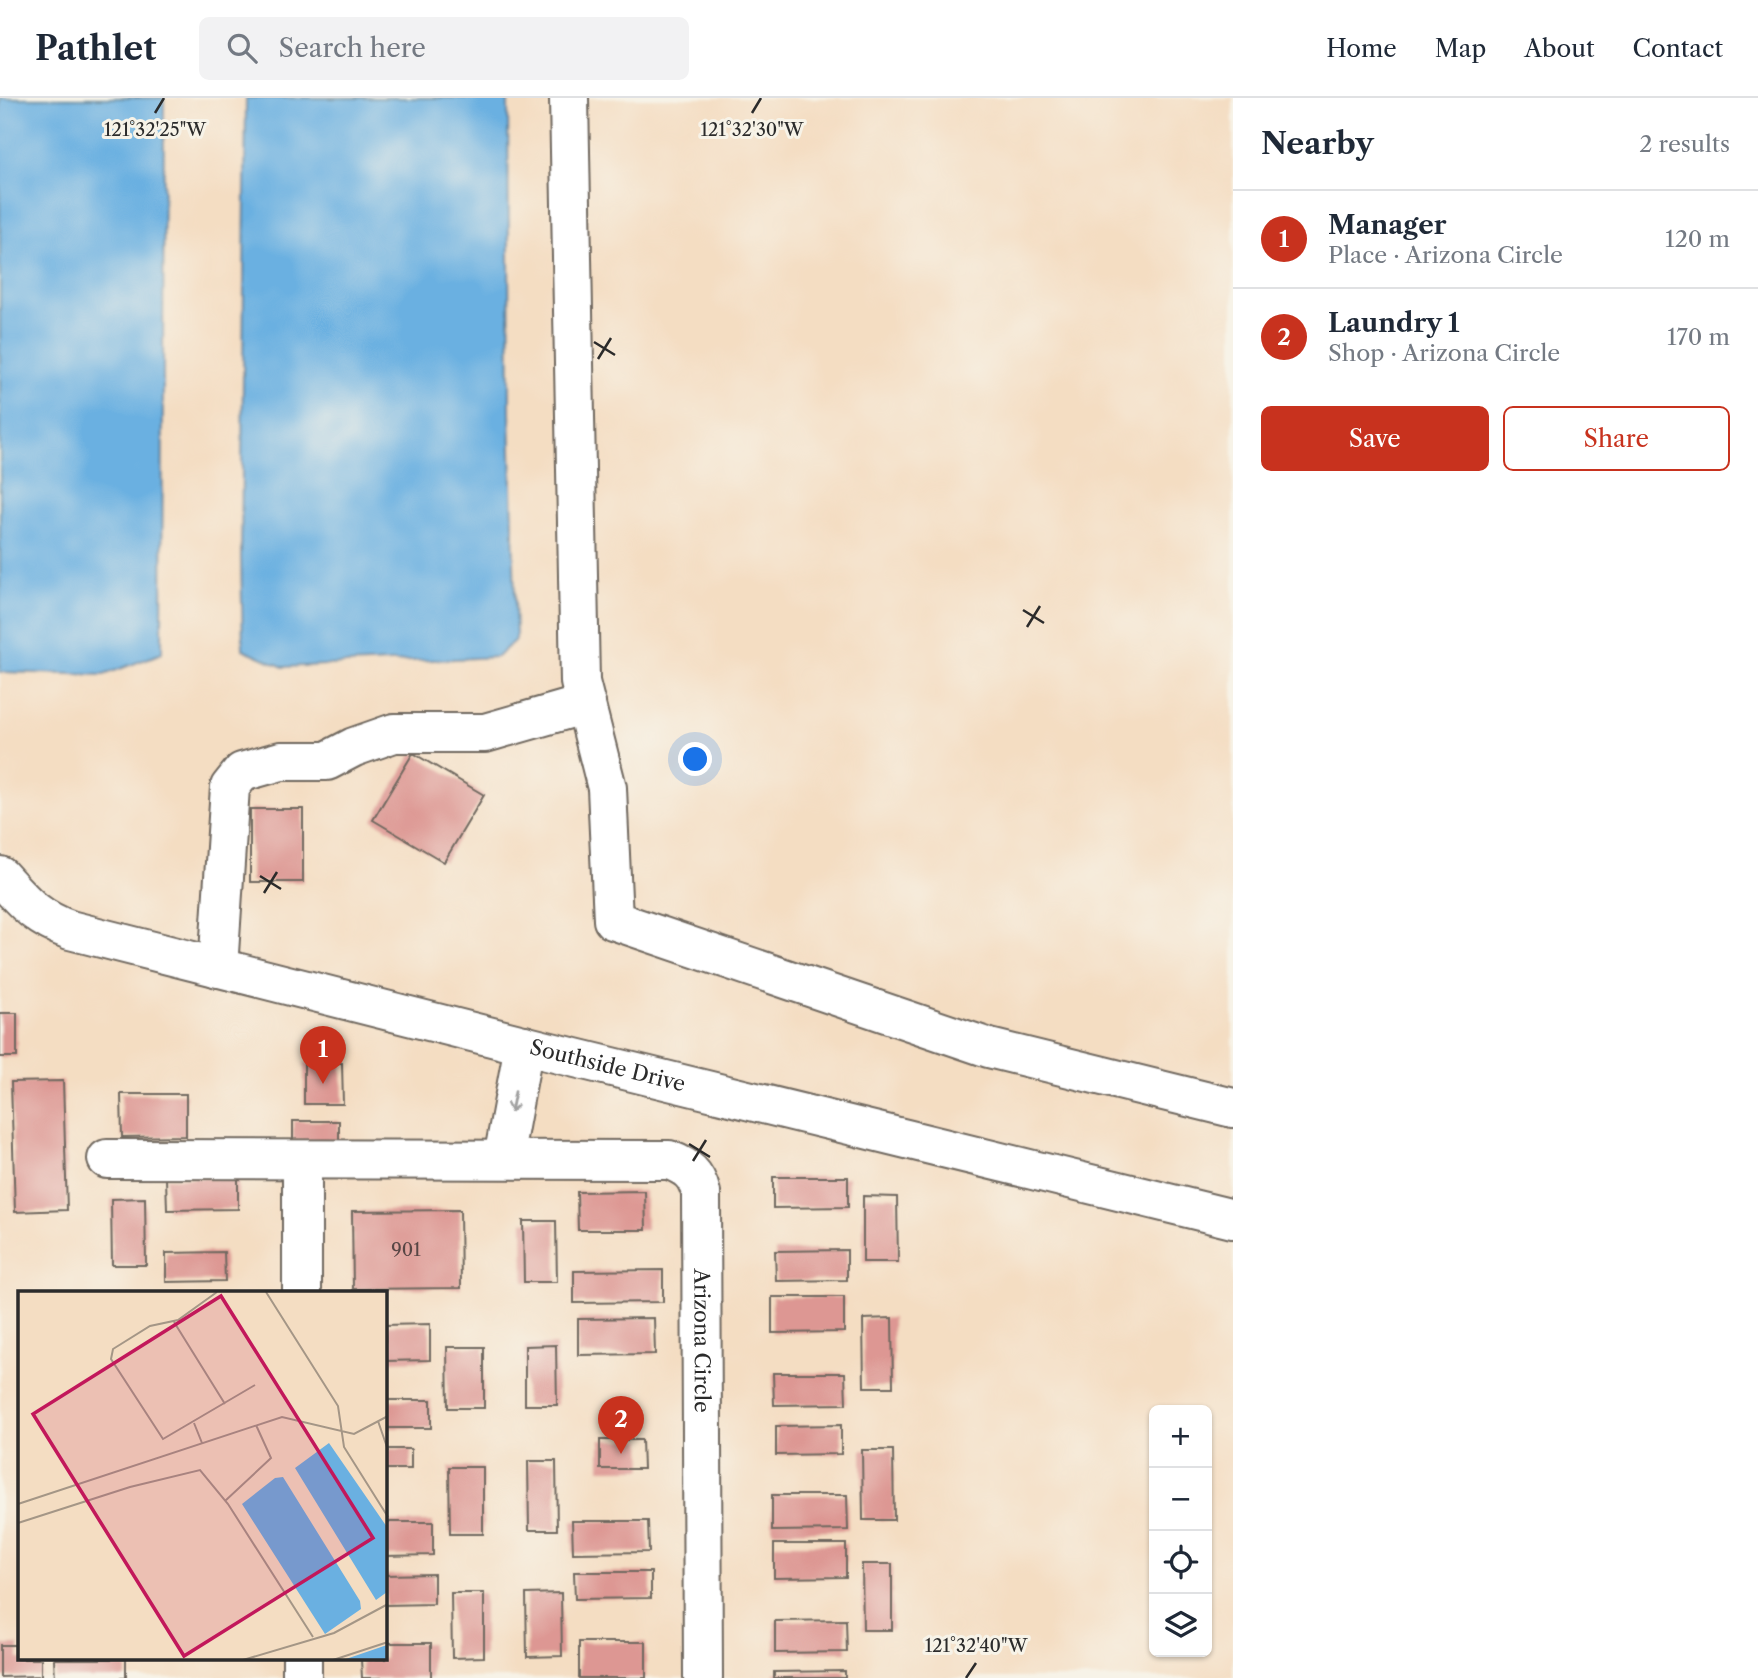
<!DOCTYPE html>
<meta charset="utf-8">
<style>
:root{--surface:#fff;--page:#f2f2f3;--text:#1f2937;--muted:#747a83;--line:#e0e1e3;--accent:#c8321e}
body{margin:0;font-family:"Libre Caslon Text",serif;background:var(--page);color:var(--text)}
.controls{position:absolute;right:21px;bottom:21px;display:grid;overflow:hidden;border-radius:10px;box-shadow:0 2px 5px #0004}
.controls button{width:63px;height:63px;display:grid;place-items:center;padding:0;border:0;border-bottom:2px solid var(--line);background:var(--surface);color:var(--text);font:35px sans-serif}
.you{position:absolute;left:696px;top:662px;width:24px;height:24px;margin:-18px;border:5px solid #fff;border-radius:50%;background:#1a73e8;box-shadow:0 0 0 10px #1a73e833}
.badge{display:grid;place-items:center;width:46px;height:46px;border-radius:50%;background:var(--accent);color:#fff;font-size:23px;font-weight:700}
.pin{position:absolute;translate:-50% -58px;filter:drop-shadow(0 2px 4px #0008)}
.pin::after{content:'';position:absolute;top:37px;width:24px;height:21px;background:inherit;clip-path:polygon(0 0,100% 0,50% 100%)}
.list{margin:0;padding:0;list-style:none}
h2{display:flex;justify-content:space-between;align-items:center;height:91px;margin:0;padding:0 28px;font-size:30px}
h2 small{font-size:23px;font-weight:400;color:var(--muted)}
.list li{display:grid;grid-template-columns:46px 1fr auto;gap:21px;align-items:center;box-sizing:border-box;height:98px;padding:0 28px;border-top:2px solid var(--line)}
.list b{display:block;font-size:26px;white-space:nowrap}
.list p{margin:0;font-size:23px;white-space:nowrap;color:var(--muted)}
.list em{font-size:23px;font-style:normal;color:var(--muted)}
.actions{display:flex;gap:14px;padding:21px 28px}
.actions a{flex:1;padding:16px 0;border:2px solid var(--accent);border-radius:10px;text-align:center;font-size:24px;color:var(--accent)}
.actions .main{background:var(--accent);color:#fff}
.icon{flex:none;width:38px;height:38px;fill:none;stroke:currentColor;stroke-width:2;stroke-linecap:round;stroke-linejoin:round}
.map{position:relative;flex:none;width:1233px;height:1580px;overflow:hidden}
header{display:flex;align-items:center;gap:42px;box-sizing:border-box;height:98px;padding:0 35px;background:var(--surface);border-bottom:2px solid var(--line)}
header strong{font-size:33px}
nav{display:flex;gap:38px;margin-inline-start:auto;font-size:24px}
.search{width:490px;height:63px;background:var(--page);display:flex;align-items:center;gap:18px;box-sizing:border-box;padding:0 24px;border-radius:10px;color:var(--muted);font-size:26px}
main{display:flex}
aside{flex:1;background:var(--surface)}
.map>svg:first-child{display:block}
.water{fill:#6ab0e1;stroke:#4a6e86;stroke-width:2}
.building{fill:#dd9793}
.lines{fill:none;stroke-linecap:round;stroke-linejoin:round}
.minor-casing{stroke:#716960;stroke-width:42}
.minor{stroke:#fff;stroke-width:38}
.oneway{stroke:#a0a0a0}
.ticks{fill:none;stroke:#2b2b2b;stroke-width:2.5}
.labels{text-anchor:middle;stroke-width:6;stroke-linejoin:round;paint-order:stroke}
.number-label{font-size:18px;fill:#584645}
.street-label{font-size:21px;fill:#2b2b2b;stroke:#f7f3e8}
.inset-road{fill:none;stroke:#a49686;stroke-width:2}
.view{fill:#c2185b;fill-opacity:0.15;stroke:#c2185b;stroke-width:3.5}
.inset-edge{fill:none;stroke:#2b2b2b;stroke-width:3.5}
.ticks-label{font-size:18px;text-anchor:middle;fill:#2b2b2b;stroke:#f7f3e8;stroke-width:6;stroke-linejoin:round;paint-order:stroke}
</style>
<header>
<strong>Pathlet</strong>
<div class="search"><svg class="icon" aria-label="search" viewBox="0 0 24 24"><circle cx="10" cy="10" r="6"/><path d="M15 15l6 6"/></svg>Search here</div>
<nav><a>Home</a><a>Map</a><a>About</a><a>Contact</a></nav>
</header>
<main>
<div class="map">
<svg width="1233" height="1580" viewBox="0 0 1233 1580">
<rect width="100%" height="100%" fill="#f7f3e8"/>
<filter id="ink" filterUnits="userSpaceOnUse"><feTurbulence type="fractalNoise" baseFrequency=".0143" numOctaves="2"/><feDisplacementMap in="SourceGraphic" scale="14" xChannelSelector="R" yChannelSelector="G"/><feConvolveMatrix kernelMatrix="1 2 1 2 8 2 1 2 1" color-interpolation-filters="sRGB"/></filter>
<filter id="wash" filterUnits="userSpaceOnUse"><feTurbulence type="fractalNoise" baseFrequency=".00686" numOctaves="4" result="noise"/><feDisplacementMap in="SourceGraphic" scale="28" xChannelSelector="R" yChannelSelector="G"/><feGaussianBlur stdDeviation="1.57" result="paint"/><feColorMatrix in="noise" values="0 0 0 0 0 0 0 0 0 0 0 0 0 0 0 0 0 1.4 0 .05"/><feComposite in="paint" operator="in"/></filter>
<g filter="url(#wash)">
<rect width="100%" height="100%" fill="#f4ddc2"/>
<path class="water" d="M 0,0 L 164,0 L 162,555 L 104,577 L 0,574 Z
M 246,0 L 508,0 L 510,314 L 516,541 L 497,559 L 283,569 L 243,551 L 241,460 Z"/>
<g id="blocks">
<path class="building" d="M 413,655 L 484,697 L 444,764 L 373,722 Z
M 250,711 L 303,711 L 303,784 L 250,784 Z
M 0,915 L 17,915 L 17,959 L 0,959 Z
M 304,965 L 342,965 L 343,1006 L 304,1006 Z
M 63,983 L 67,1112 L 15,1114 L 11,984 Z
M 121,996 L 186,996 L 186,1038 L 122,1039 Z
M 293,1023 L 339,1023 L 339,1042 L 293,1043 Z
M 773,1079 L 848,1079 L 848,1109 L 773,1110 Z
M 166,1080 L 238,1080 L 238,1111 L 167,1112 Z
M 645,1093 L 646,1132 L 578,1132 L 577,1094 Z
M 863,1098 L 897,1099 L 898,1164 L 863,1164 Z
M 145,1100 L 146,1167 L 112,1167 L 111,1101 Z
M 460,1112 L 461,1190 L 353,1191 L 352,1113 Z
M 523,1123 L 556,1123 L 557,1184 L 524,1184 Z
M 847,1152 L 847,1182 L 776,1183 L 775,1153 Z
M 224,1154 L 225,1183 L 166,1184 L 166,1155 Z
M 663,1172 L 663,1204 L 574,1205 L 574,1173 Z
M 772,1199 L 844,1199 L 844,1234 L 772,1235 Z
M 654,1220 L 655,1256 L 578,1257 L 578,1221 Z
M 892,1220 L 893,1289 L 864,1289 L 863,1221 Z
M 430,1226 L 430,1262 L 385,1263 L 385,1227 Z
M 556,1247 L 557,1307 L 525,1307 L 525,1248 Z
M 447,1249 L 484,1249 L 484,1310 L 448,1310 Z
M 773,1275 L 845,1275 L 846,1306 L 774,1307 Z
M 385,1302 L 431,1302 L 431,1330 L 385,1330 Z
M 841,1327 L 841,1356 L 776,1357 L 776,1328 Z
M 600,1342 L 642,1342 L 643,1371 L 600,1371 Z
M 385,1351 L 411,1351 L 411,1371 L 385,1371 Z
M 862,1352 L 893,1352 L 894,1422 L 863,1422 Z
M 528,1363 L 556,1363 L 557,1432 L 529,1432 Z
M 449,1369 L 483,1369 L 483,1436 L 450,1436 Z
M 772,1397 L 847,1397 L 848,1432 L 772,1433 Z
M 572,1423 L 648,1423 L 649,1454 L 573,1455 Z
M 385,1424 L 433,1424 L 433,1457 L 385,1458 Z
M 774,1446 L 846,1446 L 846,1479 L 774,1480 Z
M 862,1466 L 892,1466 L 892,1532 L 863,1532 Z
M 574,1474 L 651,1474 L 651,1500 L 575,1501 Z
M 434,1476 L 434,1506 L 385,1507 L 385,1477 Z
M 451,1495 L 484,1495 L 484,1559 L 452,1560 Z
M 561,1495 L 562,1558 L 527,1559 L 526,1496 Z
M 846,1522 L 847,1554 L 775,1555 L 775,1523 Z
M 579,1544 L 646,1544 L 646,1580 L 579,1580 Z
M 385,1545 L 431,1545 L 431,1580 L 362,1580 L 361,1561 L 385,1561 Z
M 0,1547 L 19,1547 L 19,1561 L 41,1561 L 41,1578 L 0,1579 Z
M 54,1561 L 126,1561 L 126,1580 L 55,1580 Z
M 845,1573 L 845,1580 L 774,1580 L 774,1574 Z"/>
</g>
</g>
<g filter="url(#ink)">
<use href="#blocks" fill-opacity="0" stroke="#716960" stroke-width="2"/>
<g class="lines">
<defs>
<g id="minor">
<path d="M 569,0 L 580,584 L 607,690 L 613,822 L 989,950 L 1233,1010"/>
<path id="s1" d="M 0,778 C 24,804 36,820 70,832 L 547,953 L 1233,1121"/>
<path d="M 218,870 L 230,689 L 242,674 L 281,663 L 327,663 L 354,649 L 394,635 L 485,635 L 586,606"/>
<path id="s2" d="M 107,1061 L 669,1062 C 688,1069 696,1076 701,1095 L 703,1580"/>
<path d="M 503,1061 L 524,947"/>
<path d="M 302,1195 L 302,1062"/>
<path d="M 302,1561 L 302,1580"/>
</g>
</defs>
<use href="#minor" class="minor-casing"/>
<use href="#minor" class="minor"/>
</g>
<defs><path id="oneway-shaft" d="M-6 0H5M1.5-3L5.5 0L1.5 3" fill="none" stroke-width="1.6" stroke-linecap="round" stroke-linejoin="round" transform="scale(1.75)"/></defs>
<use class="oneway" href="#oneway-shaft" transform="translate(513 1004) rotate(101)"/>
</g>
<path class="ticks" d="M 155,15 L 164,0M 752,15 L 761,0M 594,244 L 615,257M 598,261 L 611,240M 1023,512 L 1044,525M 1027,529 L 1040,508M 260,778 L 281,791M 264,795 L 277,774M 689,1046 L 710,1059M 693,1063 L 706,1042M 966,1580 L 976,1565"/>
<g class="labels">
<g class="number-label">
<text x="406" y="1158">901</text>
</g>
<g class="street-label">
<text dy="7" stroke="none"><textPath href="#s1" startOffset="644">Southside Drive</textPath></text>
<text dy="7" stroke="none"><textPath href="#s2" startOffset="758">Arizona Circle</textPath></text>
</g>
</g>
<g transform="translate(18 1193)">
<rect width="369" height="369" fill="#f4ddc2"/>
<path d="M 311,152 L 369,236 L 369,301 L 358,309 L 277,177 ZM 265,186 L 342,310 L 343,318 L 307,343 L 224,213 L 257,187 ZM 369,354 L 369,369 L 325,369 Z" fill="#6ab0e1"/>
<path class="inset-road" d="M 199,1 L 160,29 L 132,35 L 95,58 L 93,68 L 145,148 L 237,94M 248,1 L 320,115 L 326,156 L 370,226M 156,31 L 207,113M 360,130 L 370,159M 176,132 L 184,152M 207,210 L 253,167 L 238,134M 0,213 L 264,126 L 336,143 L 370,125M 0,232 L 112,196 L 182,179 L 210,213 L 295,346M 225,369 L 316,342 L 370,313M 315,369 L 370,351"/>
<path class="view" d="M 203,5 L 355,247 L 166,365 L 15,123 Z"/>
<rect width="369" height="369" class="inset-edge"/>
</g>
<g class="ticks-label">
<text x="155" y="38">121°32'25"W</text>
<text x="752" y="38">121°32'30"W</text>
<text x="976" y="1554">121°32'40"W</text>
</g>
</svg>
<div class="controls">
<button>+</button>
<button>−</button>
<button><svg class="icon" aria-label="locate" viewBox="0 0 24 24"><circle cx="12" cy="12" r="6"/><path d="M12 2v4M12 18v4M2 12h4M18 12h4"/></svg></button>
<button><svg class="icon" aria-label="layers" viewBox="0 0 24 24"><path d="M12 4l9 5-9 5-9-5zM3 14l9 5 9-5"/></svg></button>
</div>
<div class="you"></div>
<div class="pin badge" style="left:323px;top:986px">1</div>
<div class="pin badge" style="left:621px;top:1356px">2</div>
</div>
<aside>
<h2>Nearby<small>2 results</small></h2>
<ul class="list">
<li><span class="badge">1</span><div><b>Manager</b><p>Place · Arizona Circle</p></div><em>120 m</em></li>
<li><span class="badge">2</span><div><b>Laundry 1</b><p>Shop · Arizona Circle</p></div><em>170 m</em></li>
</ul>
<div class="actions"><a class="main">Save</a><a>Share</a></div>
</aside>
</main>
